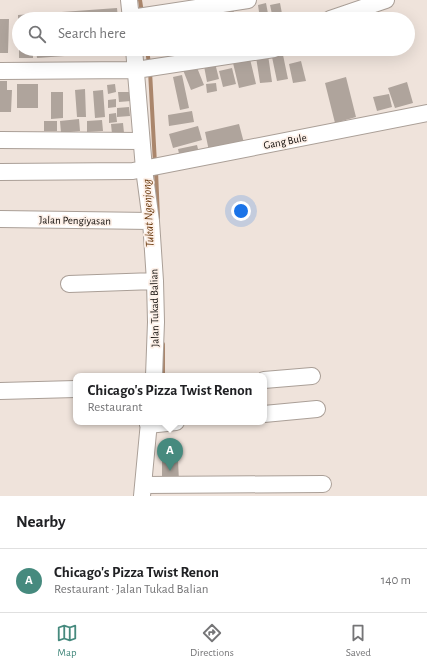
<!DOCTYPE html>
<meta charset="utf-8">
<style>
:root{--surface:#fff;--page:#f2f2f2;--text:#202124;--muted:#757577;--line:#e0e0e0;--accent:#468a7e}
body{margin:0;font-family:"Alegreya Sans",sans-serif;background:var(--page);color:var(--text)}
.you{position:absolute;left:241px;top:211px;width:14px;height:14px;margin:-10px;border:3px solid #fff;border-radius:50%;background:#1a73e8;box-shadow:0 0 0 6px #1a73e833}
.badge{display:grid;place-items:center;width:26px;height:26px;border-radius:50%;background:var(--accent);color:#fff;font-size:13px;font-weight:700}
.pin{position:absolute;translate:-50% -33px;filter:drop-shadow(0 1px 2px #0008)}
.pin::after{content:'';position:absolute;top:21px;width:14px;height:12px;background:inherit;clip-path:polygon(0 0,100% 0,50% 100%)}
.popup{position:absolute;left:73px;top:373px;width:194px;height:52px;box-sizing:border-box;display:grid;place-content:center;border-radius:8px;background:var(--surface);filter:drop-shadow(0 1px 3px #0005);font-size:13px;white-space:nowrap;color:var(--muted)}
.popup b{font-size:15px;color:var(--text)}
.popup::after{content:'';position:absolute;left:50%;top:100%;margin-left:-8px;border:8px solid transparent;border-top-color:var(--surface)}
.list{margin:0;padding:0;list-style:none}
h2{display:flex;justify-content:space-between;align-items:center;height:52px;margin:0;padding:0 16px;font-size:17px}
h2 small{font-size:13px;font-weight:400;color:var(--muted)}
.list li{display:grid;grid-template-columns:26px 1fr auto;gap:12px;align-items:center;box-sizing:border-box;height:64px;padding:0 16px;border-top:1px solid var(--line)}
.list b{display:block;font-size:15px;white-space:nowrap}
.list p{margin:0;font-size:13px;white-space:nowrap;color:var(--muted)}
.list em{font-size:13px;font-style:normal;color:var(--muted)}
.icon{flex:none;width:22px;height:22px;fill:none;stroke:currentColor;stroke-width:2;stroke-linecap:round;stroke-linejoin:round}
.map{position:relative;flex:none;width:427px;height:496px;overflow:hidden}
.search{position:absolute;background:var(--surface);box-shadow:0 4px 16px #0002;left:12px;right:12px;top:12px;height:44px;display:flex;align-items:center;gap:10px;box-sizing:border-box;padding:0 14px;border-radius:22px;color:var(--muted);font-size:15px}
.sheet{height:116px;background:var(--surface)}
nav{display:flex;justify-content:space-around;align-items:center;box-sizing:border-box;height:56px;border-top:1px solid var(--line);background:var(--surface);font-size:11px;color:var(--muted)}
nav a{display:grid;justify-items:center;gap:2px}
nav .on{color:var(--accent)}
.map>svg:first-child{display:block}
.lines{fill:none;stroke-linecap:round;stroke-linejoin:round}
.stream{stroke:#aa866c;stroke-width:4}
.building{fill:#afa49c}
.minor-casing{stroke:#aa9f97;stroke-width:18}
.minor{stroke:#fff;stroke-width:16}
.labels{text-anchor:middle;stroke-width:3.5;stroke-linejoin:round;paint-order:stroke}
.street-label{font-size:11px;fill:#120e0b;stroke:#fdf0e8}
.water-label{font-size:12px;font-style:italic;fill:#6b3a0e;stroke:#fdf0e8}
</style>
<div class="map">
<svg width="427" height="496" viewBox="0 0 427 496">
<rect width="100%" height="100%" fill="#efe3db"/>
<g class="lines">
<path class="stream" d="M 140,0 L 142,13
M 147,49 L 149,64
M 150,71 L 155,164
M 156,171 L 158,218
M 163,376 L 163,344"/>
</g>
<path class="building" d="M 266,3 L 269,19 L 260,19 L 258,5 Z
M 280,3 L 283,19 L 273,19 L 270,5 Z
M 233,7 L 235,19 L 215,19 L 214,10 Z
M 117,8 L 118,19 L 34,19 L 34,14 Z
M 211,12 L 213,19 L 199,19 L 198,14 Z
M 31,14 L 32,19 L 18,19 L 18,15 Z
M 0,19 L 9,19 L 8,53 L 0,53 Z
M 19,49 L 33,49 L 33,58 L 19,58 Z
M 36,49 L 120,49 L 120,52 L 37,58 Z
M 168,49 L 188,49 L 189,60 L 170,62 Z
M 193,49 L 218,49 L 220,55 L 195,60 Z
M 268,55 L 272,82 L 260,83 L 256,57 Z
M 283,55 L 288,79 L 277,81 L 272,57 Z
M 250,59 L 256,84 L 239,88 L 233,63 Z
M 301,61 L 306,81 L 293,83 L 289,64 Z
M 215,63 L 219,79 L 207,82 L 204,66 Z
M 196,65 L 204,85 L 191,90 L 183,70 Z
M 232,68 L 236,84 L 223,87 L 219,71 Z
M 182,75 L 189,108 L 180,110 L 173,77 Z
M 346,77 L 356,117 L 335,123 L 325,83 Z
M 0,81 L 7,81 L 7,90 L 12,90 L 11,112 L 0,112 Z
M 407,82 L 413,103 L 395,108 L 388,88 Z
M 216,83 L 217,91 L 207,93 L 206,84 Z
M 17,84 L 38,84 L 38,108 L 17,108 Z
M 115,84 L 116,92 L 108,94 L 107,85 Z
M 85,89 L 86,117 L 77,117 L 75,90 Z
M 103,90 L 105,117 L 95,118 L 93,91 Z
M 51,92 L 63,92 L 63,118 L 51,119 Z
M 118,92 L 130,92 L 131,101 L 119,102 Z
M 389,94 L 392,107 L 377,111 L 373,97 Z
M 116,99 L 116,107 L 108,108 L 108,100 Z
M 129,107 L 130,116 L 117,117 L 117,108 Z
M 192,111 L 194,122 L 169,126 L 168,115 Z
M 116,113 L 117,122 L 109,123 L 109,114 Z
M 79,119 L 80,131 L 61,133 L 60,121 Z
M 102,120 L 103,131 L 87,132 L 87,121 Z
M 44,121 L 57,121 L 57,131 L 44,131 Z
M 123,123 L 124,133 L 112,134 L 111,124 Z
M 239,124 L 244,143 L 209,151 L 205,132 Z
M 198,126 L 202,140 L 173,148 L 169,134 Z
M 197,145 L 199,153 L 180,158 L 178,149 Z
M 178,460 L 179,482 L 162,482 L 162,461 Z"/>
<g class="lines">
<defs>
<path id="minor" d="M 129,0 L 131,19
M 131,18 L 248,0
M 330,19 L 386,0
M 134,49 L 144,169 L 151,221 L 155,281 L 156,322 L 154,376
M 0,71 L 136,70 L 274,49
M 0,140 L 141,141
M 0,172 L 133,171 L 427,113
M 0,219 L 151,221
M 69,284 L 155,281
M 264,380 L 312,376
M 0,391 L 76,389
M 264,414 L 317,409
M 148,425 L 176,422
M 144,485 L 323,484
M 142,496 L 149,422"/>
</defs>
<use href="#minor" class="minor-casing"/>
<use href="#minor" class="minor"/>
</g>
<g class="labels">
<g class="street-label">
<text transform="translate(285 141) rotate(-11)" y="4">Gang Bule</text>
<text transform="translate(75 220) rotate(1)" y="4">Jalan Pengiyasan</text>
<text transform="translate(154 308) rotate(-91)" y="4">Jalan Tukad Balian</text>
</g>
<g class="water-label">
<text transform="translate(148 213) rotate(-93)" y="4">Tukat Ngenjong</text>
</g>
</g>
</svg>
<div class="you"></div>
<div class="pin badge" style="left:170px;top:471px">A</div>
<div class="popup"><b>Chicago's Pizza Twist Renon</b>Restaurant</div>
<div class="search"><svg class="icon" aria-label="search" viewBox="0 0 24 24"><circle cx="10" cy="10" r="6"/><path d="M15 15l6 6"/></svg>Search here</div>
</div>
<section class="sheet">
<h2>Nearby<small></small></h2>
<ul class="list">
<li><span class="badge">A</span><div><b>Chicago's Pizza Twist Renon</b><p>Restaurant · Jalan Tukad Balian</p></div><em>140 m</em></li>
</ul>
</section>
<nav>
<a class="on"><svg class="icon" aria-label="map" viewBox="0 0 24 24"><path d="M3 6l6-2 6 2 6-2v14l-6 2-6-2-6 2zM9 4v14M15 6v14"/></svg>Map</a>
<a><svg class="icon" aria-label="directions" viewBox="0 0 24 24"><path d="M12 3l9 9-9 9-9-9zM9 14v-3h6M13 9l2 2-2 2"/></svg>Directions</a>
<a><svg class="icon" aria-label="saved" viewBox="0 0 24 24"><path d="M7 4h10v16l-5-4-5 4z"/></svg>Saved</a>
</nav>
